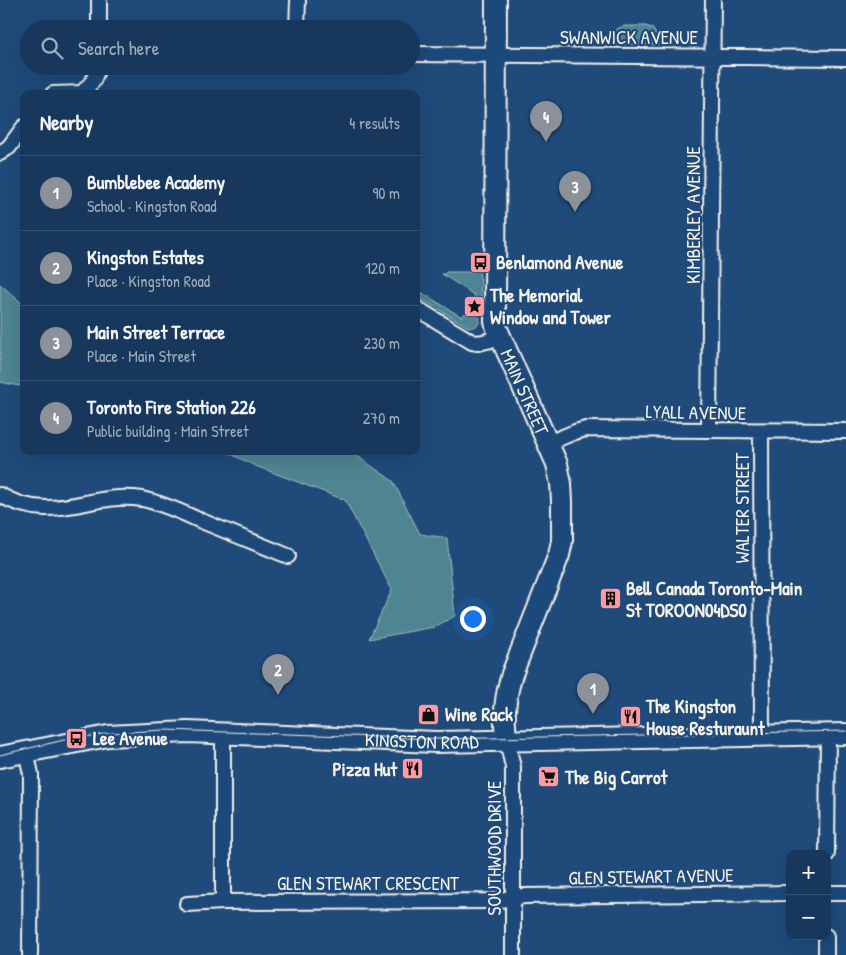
<!DOCTYPE html>
<meta charset="utf-8">
<style>
:root{--surface:#17385c;--page:#203f62;--text:#f1f3f6;--muted:#9eacbb;--line:#365272;--accent:#8c9099}
body{margin:0;font-family:"Patrick Hand",sans-serif;background:var(--page);color:var(--text)}
.controls{position:absolute;right:15px;bottom:15px;display:grid;overflow:hidden;border-radius:10px;box-shadow:0 5px 20px #0002}
.controls button{width:45px;height:45px;display:grid;place-items:center;padding:0;border:0;border-bottom:1px solid var(--line);background:var(--surface);color:var(--text);font:25px sans-serif}
.you{position:absolute;left:472px;top:618px;width:18px;height:18px;margin:-12px;border:4px solid #fff;border-radius:50%;background:#1a73e8;box-shadow:0 0 0 8px #1a73e833}
.badge{display:grid;place-items:center;width:32px;height:32px;border-radius:50%;background:var(--accent);color:#fff;font-size:16px;font-weight:700}
.pin{position:absolute;translate:-50% -41px;filter:drop-shadow(0 1px 2px #0008)}
.pin::after{content:'';position:absolute;top:26px;width:18px;height:15px;background:inherit;clip-path:polygon(0 0,100% 0,50% 100%)}
.list{margin:0;padding:0;list-style:none}
h2{display:flex;justify-content:space-between;align-items:center;height:65px;margin:0;padding:0 20px;font-size:21px}
h2 small{font-size:16px;font-weight:400;color:var(--muted)}
.list li{display:grid;grid-template-columns:32px 1fr auto;gap:15px;align-items:center;box-sizing:border-box;height:75px;padding:0 20px;border-top:1px solid var(--line)}
.list b{display:block;font-size:19px;white-space:nowrap}
.list p{margin:0;font-size:16px;white-space:nowrap;color:var(--muted)}
.list em{font-size:16px;font-style:normal;color:var(--muted)}
.icon{flex:none;width:28px;height:28px;fill:none;stroke:currentColor;stroke-width:2;stroke-linecap:round;stroke-linejoin:round}
.map{position:relative;flex:none;width:846px;height:955px;overflow:hidden}
.search{position:absolute;background:var(--surface);box-shadow:0 5px 20px #0002;left:20px;top:20px;width:400px;height:55px;display:flex;align-items:center;gap:12px;box-sizing:border-box;padding:0 18px;border-radius:28px;color:var(--muted);font-size:19px}
.panel{position:absolute;background:var(--surface);box-shadow:0 5px 20px #0002;left:20px;top:90px;width:400px;height:365px;border-radius:10px}
.map>svg:first-child{display:block}
.green{fill:#508592;stroke:#a2bbbd}
.lines{fill:none;stroke-linecap:round;stroke-linejoin:round}
.street-casing{stroke:#f4f1e8;stroke-width:18}
.secondary-casing{stroke:#f4f1e8;stroke-width:24}
.street{stroke:#1f4a7a;stroke-width:14}
.secondary{stroke:#1f4a7a;stroke-width:20}
.tram{stroke:#f4f1e8;stroke-width:1}
.labels{text-anchor:middle;stroke-width:4.5;stroke-linejoin:round;paint-order:stroke}
.street-label{font-size:19px;fill:#f4f1e8;stroke:#1f4a7a}
.poi-label{font-size:19px;font-weight:bold;fill:#f4f1e8;stroke:#1f4a7a;text-anchor:start}
</style>
<div class="map">
<svg width="846" height="955" viewBox="0 0 846 955">
<rect width="100%" height="100%" fill="#1f4a7a"/>
<filter id="ink" filterUnits="userSpaceOnUse"><feTurbulence type="fractalNoise" baseFrequency=".02" numOctaves="2"/><feDisplacementMap in="SourceGraphic" scale="10" xChannelSelector="R" yChannelSelector="G"/><feConvolveMatrix kernelMatrix="1 2 1 2 8 2 1 2 1" color-interpolation-filters="sRGB"/></filter>
<g filter="url(#ink)">
<path class="green" d="M 624,26 L 646,26 L 652,28 L 663,45 L 615,44 L 617,29 Z
M 474,270 L 479,270 L 480,278 L 481,278 L 481,311 L 472,301 L 475,297 L 474,295 L 442,274 L 445,274 L 446,272 L 474,272 Z
M 0,284 L 24,305 L 24,387 L 0,382 Z
M 421,292 L 460,316 L 463,316 L 465,313 L 468,315 L 470,312 L 480,318 C 479,326 475,328 468,327 L 418,297 Z
M 225,451 L 350,451 L 393,481 L 420,534 L 447,538 L 455,616 L 434,627 L 369,639 L 392,590 L 345,500 L 253,465 Z"/>
<g class="lines">
<defs>
<path id="street" d="M 99,0 L 99,29
M 297,29 L 298,0
M 411,54 L 846,58
M 82,93 L 93,81 L 99,66
M 53,94 L 82,93
M 0,153 L 9,147 L 24,127
M 416,308 L 472,342 L 478,343 L 501,338
M 709,430 L 713,0
M 761,431 L 762,735
M 548,443 L 575,432 L 586,429 L 846,431
M 0,495 C 55,526 89,491 142,499 C 162,503 181,512 199,520 C 229,532 258,544 288,556
M 507,741 L 513,767 L 513,955
M 26,751 L 31,774 L 30,955
M 827,854 L 828,734
M 827,893 L 846,893
M 223,902 L 223,734
M 187,904 L 223,902 L 494,901 L 524,896 L 790,893
M 826,955 L 826,936"/>
<g id="secondary">
<path id="s1" d="M 496,0 L 495,321 L 497,329 L 557,464 L 561,484 L 562,501 L 562,541 L 559,555 L 512,674 C 505,697 502,718 507,741"/>
<path id="s2" d="M 0,757 L 108,736 L 187,732 L 436,742 L 846,734"/>
</g>
</defs>
<use href="#street" class="street-casing"/>
<use href="#secondary" class="secondary-casing"/>
<use href="#street" class="street"/>
<use href="#secondary" class="secondary"/>
<path class="tram" d="M 0,755 L 64,740 L 111,733 L 164,730 L 440,739 L 846,731"/>
</g>
</g>
<defs>
<symbol id="bus-square" viewBox="-11 -11 22 22"><rect x="-9" y="-9" width="18" height="18" rx="4" fill="#ff9aa2" stroke="#1f4a7a"/><path d="M-5-6H5V4H4V6H2V4H-2V6H-4V4H-5ZM-3.5-4V0h7V-4ZM-3.5 1.2v1.5H-2V1.2ZM2 1.2v1.5H3.5V1.2Z" fill="#111"/></symbol>
<symbol id="sight-square" viewBox="-11 -11 22 22"><rect x="-9" y="-9" width="18" height="18" rx="4" fill="#ff9aa2" stroke="#1f4a7a"/><path d="M0-6L1.8-2.2L6-1.7L2.9 1.2L3.7 5.4L0 3.3L-3.7 5.4L-2.9 1.2L-6-1.7L-1.8-2.2Z" fill="#111"/></symbol>
<symbol id="building-square" viewBox="-11 -11 22 22"><rect x="-9" y="-9" width="18" height="18" rx="4" fill="#ff9aa2" stroke="#1f4a7a"/><path d="M-4-6H4V6H1V3H-1V6H-4ZM-2.5-4.3h1.7v1.8h-1.7ZM.8-4.3h1.7v1.8H.8ZM-2.5-1h1.7V.8h-1.7ZM.8-1h1.7V.8H.8Z" fill="#111"/></symbol>
<symbol id="shop-square" viewBox="-11 -11 22 22"><rect x="-9" y="-9" width="18" height="18" rx="4" fill="#ff9aa2" stroke="#1f4a7a"/><path d="M-5-2.5h2.3a2.7 3.5 0 0 1 5.4 0H5L5.5 6h-11ZM-1.5-2.5h3a1.5 2.3 0 0 0-3 0Z" fill="#111"/></symbol>
<symbol id="restaurant-square" viewBox="-11 -11 22 22"><rect x="-9" y="-9" width="18" height="18" rx="4" fill="#ff9aa2" stroke="#1f4a7a"/><path d="M-5-6h1v4h1v-4h1v4h1v-4h1v5L-1.5 .5V6h-2V.5L-5-1ZM5-6V6H3V1.5H1.5Q1.5-4 5-6Z" fill="#111"/></symbol>
<symbol id="supermarket-square" viewBox="-11 -11 22 22"><rect x="-9" y="-9" width="18" height="18" rx="4" fill="#ff9aa2" stroke="#1f4a7a"/><path d="M-6-5.5h2.5l.6 2H6L4.5 2H-2.5L-4.4-4H-6ZM-1.5 3.2a1.3 1.3 0 1 0 .1 0ZM3 3.2a1.3 1.3 0 1 0 .1 0Z" fill="#111"/></symbol>
</defs>
<g fill-rule="evenodd">
<use href="#bus-square" x="468" y="250" width="25" height="25"/>
<use href="#sight-square" x="462" y="294" width="25" height="25"/>
<use href="#building-square" x="598" y="586" width="25" height="25"/>
<use href="#shop-square" x="416" y="702" width="25" height="25"/>
<use href="#restaurant-square" x="618" y="704" width="25" height="25"/>
<use href="#bus-square" x="64" y="726" width="25" height="25"/>
<use href="#restaurant-square" x="400" y="756" width="25" height="25"/>
<use href="#supermarket-square" x="536" y="764" width="25" height="25"/>
</g>
<g class="labels">
<g class="street-label">
<text x="629" y="44">SWANWICK AVENUE</text>
<text transform="translate(693 215) rotate(-90)" y="7">KIMBERLEY AVENUE</text>
<text dy="7" stroke="none"><textPath href="#s1" startOffset="398">MAIN STREET</textPath></text>
<text transform="translate(696 412) rotate(1)" y="7">LYALL AVENUE</text>
<text transform="translate(742 508) rotate(-90)" y="7">WALTER STREET</text>
<text dy="7" stroke="none"><textPath href="#s2" startOffset="424">KINGSTON ROAD</textPath></text>
<text transform="translate(494 848) rotate(-90)" y="7">SOUTHWOOD DRIVE</text>
<text transform="translate(651 876) rotate(-1)" y="7">GLEN STEWART AVENUE</text>
<text x="368" y="890">GLEN STEWART CRESCENT</text>
</g>
<g class="poi-label">
<text x="496" y="269">Benlamond Avenue</text>
<text x="490" y="302">The Memorial<tspan x="490" dy="22">Window and Tower</tspan></text>
<text x="626" y="595">Bell Canada Toronto-Main<tspan x="626" dy="22">St TOROON04DS0</tspan></text>
<text x="646" y="713">The Kingston<tspan x="646" dy="22">House Resturaunt</tspan></text>
<text x="445" y="721">Wine Rack</text>
<text x="93" y="745">Lee Avenue</text>
<text x="397" y="776" text-anchor="end">Pizza Hut</text>
<text x="565" y="784">The Big Carrot</text>
</g>
</g>
</svg>
<div class="controls">
<button>+</button>
<button>−</button>
</div>
<div class="you"></div>
<div class="pin badge" style="left:593px;top:714px">1</div>
<div class="pin badge" style="left:278px;top:695px">2</div>
<div class="pin badge" style="left:575px;top:212px">3</div>
<div class="pin badge" style="left:546px;top:142px">4</div>
<div class="search"><svg class="icon" aria-label="search" viewBox="0 0 24 24"><circle cx="10" cy="10" r="6"/><path d="M15 15l6 6"/></svg>Search here</div>
<section class="panel">
<h2>Nearby<small>4 results</small></h2>
<ul class="list">
<li><span class="badge">1</span><div><b>Bumblebee Academy</b><p>School · Kingston Road</p></div><em>90 m</em></li>
<li><span class="badge">2</span><div><b>Kingston Estates</b><p>Place · Kingston Road</p></div><em>120 m</em></li>
<li><span class="badge">3</span><div><b>Main Street Terrace</b><p>Place · Main Street</p></div><em>230 m</em></li>
<li><span class="badge">4</span><div><b>Toronto Fire Station 226</b><p>Public building · Main Street</p></div><em>270 m</em></li>
</ul>
</section>
</div>
